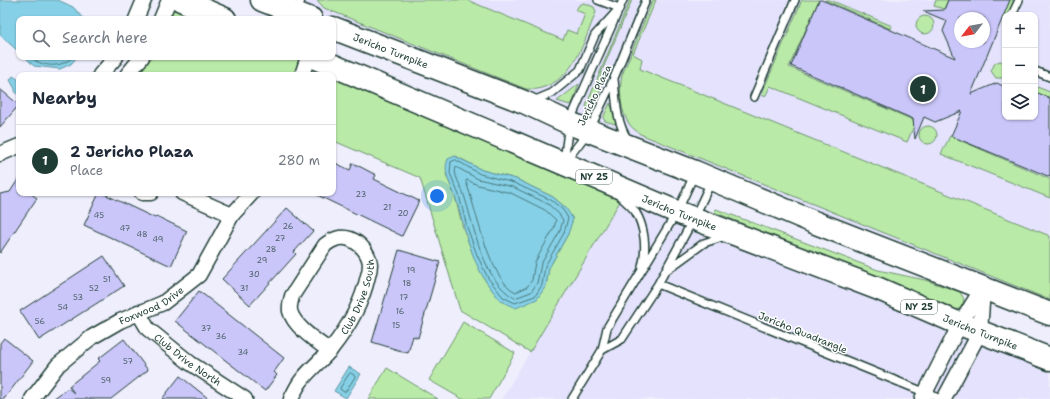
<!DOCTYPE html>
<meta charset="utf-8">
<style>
:root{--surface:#fff;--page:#f2f2f3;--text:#1f2937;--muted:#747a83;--line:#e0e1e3;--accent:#1f3d34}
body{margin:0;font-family:"Shantell Sans",sans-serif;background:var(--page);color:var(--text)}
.controls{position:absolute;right:12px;top:12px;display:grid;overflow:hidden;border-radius:8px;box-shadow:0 1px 3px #0004}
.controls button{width:36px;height:36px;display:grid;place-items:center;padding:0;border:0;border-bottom:1px solid var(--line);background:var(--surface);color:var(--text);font:20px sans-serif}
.compass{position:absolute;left:954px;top:12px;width:36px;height:36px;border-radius:50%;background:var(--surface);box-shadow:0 1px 3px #0004;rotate:239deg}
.you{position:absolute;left:437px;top:196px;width:14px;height:14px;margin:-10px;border:3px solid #fff;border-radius:50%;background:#1a73e8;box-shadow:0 0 0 6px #1a73e833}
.badge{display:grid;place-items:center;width:26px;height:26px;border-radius:50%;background:var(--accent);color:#fff;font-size:13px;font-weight:700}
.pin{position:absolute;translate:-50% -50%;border:2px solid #fff;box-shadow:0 1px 4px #0006}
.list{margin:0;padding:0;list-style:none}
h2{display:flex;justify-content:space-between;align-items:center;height:52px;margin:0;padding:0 16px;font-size:17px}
h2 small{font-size:13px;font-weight:400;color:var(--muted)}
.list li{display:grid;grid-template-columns:26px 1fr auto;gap:12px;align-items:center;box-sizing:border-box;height:72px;padding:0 16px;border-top:1px solid var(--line)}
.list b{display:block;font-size:15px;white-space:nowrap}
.list p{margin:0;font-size:13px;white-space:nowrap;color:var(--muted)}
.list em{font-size:13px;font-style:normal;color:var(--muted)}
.icon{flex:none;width:22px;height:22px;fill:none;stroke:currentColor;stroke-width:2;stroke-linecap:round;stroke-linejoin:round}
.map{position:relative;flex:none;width:1050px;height:399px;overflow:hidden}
.search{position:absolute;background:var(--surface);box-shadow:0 1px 3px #0004;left:16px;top:16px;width:320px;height:44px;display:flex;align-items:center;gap:10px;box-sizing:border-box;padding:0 14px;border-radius:8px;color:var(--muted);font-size:15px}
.panel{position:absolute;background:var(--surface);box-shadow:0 1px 3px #0004;left:16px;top:72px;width:320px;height:124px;border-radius:8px}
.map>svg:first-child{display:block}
.built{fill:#e4e2fc;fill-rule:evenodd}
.green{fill:#baeaa8;stroke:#6c946e;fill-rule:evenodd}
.water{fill:#86d0e7;stroke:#5d959f}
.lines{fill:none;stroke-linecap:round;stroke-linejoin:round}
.shore{stroke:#48787c;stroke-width:1}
.building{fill:#cac6f9;stroke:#1f3d34;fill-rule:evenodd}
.lane-casing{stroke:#1f3d34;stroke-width:10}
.street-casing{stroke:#1f3d34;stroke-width:17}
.primary-casing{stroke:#1f3d34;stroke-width:25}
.lane{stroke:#fff;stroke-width:7}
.street{stroke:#fff;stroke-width:14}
.primary{stroke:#fff;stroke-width:22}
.labels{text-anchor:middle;stroke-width:3;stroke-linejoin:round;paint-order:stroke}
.number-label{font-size:8px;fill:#4a5f65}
.shield{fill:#fff;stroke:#627771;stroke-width:1}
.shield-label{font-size:9px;font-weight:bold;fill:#1f3d34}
.street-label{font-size:10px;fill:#1f3d34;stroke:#fff}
</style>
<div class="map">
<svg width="1050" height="399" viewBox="0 0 1050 399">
<rect width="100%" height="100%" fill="#efeefd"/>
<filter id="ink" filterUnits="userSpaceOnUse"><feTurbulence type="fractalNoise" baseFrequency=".025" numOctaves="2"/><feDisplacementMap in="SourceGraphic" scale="8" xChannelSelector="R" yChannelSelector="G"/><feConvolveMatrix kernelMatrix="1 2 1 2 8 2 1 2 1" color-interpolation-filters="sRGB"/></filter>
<g filter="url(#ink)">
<path class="built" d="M 286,0 L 1050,0 L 1050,305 L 664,152 ZM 1005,15 L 1035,15 L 1035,117 L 1005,117 ZM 960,18 L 984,18 L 984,42 L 960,42 Z
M 621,198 L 1050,359 L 1050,399 L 502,399 Z"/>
<path class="green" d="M 177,0 L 225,19 L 168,19 Z
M 317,0 L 467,0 L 563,40 L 567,30 L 577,34 L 585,14 L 576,10 L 579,5 L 584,3 L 594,7 L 596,12 C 584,41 575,79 541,88 C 537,90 531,89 526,89 L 324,8 Z
M 630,0 L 632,0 L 601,73 L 601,89 L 593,106 L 587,108 L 586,106 Z
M 653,0 L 656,0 L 633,54 L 642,59 L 640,69 L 1050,236 L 1050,300 L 640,134 C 637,131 633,129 630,125 C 620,112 619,90 622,75 Z
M 802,0 L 819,0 L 789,67 L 913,120 L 914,126 L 907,142 L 770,86 L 766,95 L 763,96 L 762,93 Z
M 825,0 L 830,0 L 892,26 L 891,29 Z
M 936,0 L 948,0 L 944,9 L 934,6 Z
M 1010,0 L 1014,0 L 1008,15 L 1005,15 L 1005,21 L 1001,20 Z
M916 25a9 9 0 1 1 18 0a9 9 0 1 1-18 0Z
M 148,57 L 308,57 L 302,75 L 140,75 L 137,73 Z
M 1000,61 L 1005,63 L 1005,77 L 1002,78 L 996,78 L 991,71 L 995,63 Z
M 333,75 L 622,198 L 530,352 L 460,310 L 420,178 L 334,141 L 333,143 ZM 456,156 L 482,170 L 516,179 L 553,197 L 566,208 L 568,234 L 549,268 L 546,286 L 501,301 L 485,280 L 474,257 L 463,228 L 455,197 L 446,174 Z
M 1035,83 L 1037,87 L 1050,92 L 1050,98 L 1035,92 Z
M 579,84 L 573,102 L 570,105 L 557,101 Z
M 610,103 L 617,122 L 615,124 L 605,121 L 603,118 Z
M919 135a9 9 0 1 1 18 0a9 9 0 1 1-18 0Z
M 950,136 L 1050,179 L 1050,198 L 941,154 Z
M 716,209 L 878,270 L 925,280 L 960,292 L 964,299 L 962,308 L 955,310 L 714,212 Z
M 463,322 L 515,353 L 489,399 L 462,399 L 429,380 Z
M 387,368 L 438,399 L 368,399 Z"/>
<path class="water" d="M 0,0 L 58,0 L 73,7 L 84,19 L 19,19 L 19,52 L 0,35 Z
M 25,57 L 77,57 L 71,64 L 60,69 L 34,66 Z
M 13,76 L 19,80 L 19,96 L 15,91 L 15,89 L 10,80 Z
M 455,156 L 482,170 L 516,179 L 553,197 L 566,208 L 573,219 L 568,234 L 549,268 L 546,286 L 537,299 L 516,308 C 511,306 506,304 502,301 C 498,299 495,293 492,290 C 471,263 466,231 456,199 C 452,185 442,174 448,159 Z
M 349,367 L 361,374 L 346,398 L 334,391 Z"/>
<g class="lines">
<path class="shore" d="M 30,57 C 41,67 62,69 72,57
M 456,160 L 480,174 L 514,183 L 551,200 L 563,210 L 568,218 L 564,233 L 545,266 L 542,285 L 535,296 L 515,303 L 503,297 L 488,278 L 477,255 L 467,227 L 459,195 L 450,173 L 451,162 Z
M 456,167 L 478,179 L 513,187 L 548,204 L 559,214 L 563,220 L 560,231 L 541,264 L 537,283 L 531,292 L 515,298 C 483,282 474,226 464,195 C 462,187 452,174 456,167 Z
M 467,180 L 478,185 L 511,193 L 545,210 L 556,220 L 554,228 L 535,262 L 532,280 L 527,287 L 516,292 C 489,281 476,208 466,182 Z
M 351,373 L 354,375 L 355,377 L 346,391 L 344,392 L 341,390 L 340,388 L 349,374 Z"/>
</g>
<path class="building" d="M 819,0 L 822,0 L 955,58 L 943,31 L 947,21 L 923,11 L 944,10 L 948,0 L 1010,0 L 971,94 L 997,83 L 1005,87 L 1005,117 L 1035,117 L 1035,92 L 1050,98 L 1050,177 L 951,136 L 962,111 L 935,122 L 924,117 L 915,139 L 913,119 L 791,66 ZM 960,18 L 984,18 L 984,42 L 960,42 Z
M 0,89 L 19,105 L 0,127 Z
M 333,162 L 350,170 L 353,163 L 376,175 L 374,179 L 419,201 L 402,236 L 313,193 L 333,193 Z
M 19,178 L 19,193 L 30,193 L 37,198 L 0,253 L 0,194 L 10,192 Z
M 99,193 L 102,193 L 155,218 L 156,216 L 187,231 L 171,266 L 84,225 Z
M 287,208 L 313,231 L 294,252 L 296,254 L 250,305 L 222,279 Z
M 399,250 L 440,262 L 418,338 L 413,336 L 408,353 L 372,342 Z
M 104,256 L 124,286 L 39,340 L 20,311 Z
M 199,291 L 284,358 L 274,372 L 277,375 L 265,391 L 175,321 Z
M 4,338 L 33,361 L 4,399 L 0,399 L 0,343 Z
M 124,339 L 148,370 L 111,399 L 53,399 L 68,388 L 74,393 L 69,386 L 100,361 L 98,359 Z
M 180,376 L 209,399 L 162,399 Z"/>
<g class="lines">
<defs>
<path id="lane" d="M 598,0 L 619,8
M 297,11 L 301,0
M 1012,15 L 1019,0
M 1035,71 L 1050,77
M 614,79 C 616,100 616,122 628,140
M 754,97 L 795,0
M 533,101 L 552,93 L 580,70 L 595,35 L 615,13
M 564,162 L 569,123 L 623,0
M 565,162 L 589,131 L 614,78 L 646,0
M 621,197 C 625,201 631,206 635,211 C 645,227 647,249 642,267
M 667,270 L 704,243 L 725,236
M 658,284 L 941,399
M 602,350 L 622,339 L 658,284 L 694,218 L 711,182
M 572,399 L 602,350 L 607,328 L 677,212 L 695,173"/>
<g id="street">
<path d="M 136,19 L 144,0"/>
<path d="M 161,19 L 169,0"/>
<path d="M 100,75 L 116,57"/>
<path d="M 127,75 L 142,57"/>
<path d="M 302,75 L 308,57"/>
<path d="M 0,154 L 19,146"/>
<path d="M 142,193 L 151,193"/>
<path d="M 182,193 L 232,215"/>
<path id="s1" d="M 138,312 L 148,329 L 190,363 L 245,399"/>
<path id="s2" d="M 32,399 L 58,365 L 92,337 L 120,321 L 163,303 L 199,275 L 232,215 L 252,193"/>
<path id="s3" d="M 291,399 C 294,393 297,386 301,381 C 310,369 322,360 331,349 C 348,328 362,303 368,276 C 369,273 370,268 370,264 C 369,253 360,243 350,239 C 340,236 333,239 325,245 L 292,296 C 291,301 289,306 290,311 C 294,327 318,342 330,351"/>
<path d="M 922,399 L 960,324 L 983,287"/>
<path d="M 944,399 L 980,332 L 983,289"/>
</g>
<g id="primary">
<path d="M 181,0 L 225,19"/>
<path d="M 262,0 L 311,19"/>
<path id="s4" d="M 333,28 L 524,102 L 569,123 L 695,172 L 816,223 L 1050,314"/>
<path id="s5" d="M 313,57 L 677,212 L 879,289 L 960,324 L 1050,359"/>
</g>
</defs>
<use href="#lane" class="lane-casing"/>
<use href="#street" class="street-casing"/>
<use href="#primary" class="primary-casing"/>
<use href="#lane" class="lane"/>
<use href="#street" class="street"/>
<use href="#primary" class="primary"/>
</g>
</g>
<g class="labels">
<g class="number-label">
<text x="361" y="197">23</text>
<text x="387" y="210">21</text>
<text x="403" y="216">20</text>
<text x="99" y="218">45</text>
<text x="288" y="229">26</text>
<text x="125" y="231">47</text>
<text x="142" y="237">48</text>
<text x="280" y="241">27</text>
<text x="158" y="242">49</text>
<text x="271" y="252">28</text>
<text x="262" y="263">29</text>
<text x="411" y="273">19</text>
<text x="254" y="277">30</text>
<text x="107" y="282">51</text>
<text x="407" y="286">18</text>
<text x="94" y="291">52</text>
<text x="244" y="291">31</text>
<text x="78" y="300">53</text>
<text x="404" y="300">17</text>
<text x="63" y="310">54</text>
<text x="400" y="314">16</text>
<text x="40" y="324">56</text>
<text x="396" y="328">15</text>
<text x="206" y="331">37</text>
<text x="221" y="339">36</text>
<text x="243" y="355">34</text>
<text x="128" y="364">57</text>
<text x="106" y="383">59</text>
</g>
<g class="shield">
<rect x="576" y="170" width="36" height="14" rx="3"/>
<rect x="901" y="300" width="36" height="14" rx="3"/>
</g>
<g class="shield-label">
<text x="594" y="180">NY 25</text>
<text x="919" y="310">NY 25</text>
</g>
<g class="street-label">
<text dy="4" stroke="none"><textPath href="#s4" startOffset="62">Jericho Turnpike</textPath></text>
<text transform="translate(594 95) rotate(-65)" y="4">Jericho Plaza</text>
<text dy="4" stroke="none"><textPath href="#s5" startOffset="398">Jericho Turnpike</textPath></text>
<text dy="4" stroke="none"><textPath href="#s3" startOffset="124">Club Drive South</textPath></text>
<text dy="4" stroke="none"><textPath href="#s2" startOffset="154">Foxwood Drive</textPath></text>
<text transform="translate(803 332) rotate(22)" y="4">Jericho Quadrangle</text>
<text dy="4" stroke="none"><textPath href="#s5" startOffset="722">Jericho Turnpike</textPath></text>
<text dy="4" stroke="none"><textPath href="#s1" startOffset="70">Club Drive North</textPath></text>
</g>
</g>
</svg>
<div class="controls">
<button>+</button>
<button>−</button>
<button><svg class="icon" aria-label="layers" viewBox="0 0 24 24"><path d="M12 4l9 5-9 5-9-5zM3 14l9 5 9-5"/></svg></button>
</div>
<svg class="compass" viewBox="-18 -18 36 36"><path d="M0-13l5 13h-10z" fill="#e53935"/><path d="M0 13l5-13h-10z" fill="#747a83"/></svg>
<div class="you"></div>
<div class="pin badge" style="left:923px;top:89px">1</div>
<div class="search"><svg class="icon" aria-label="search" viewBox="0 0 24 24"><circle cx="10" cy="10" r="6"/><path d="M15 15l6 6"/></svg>Search here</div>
<section class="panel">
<h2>Nearby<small></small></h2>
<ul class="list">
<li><span class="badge">1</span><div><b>2 Jericho Plaza</b><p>Place</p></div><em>280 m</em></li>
</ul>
</section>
</div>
